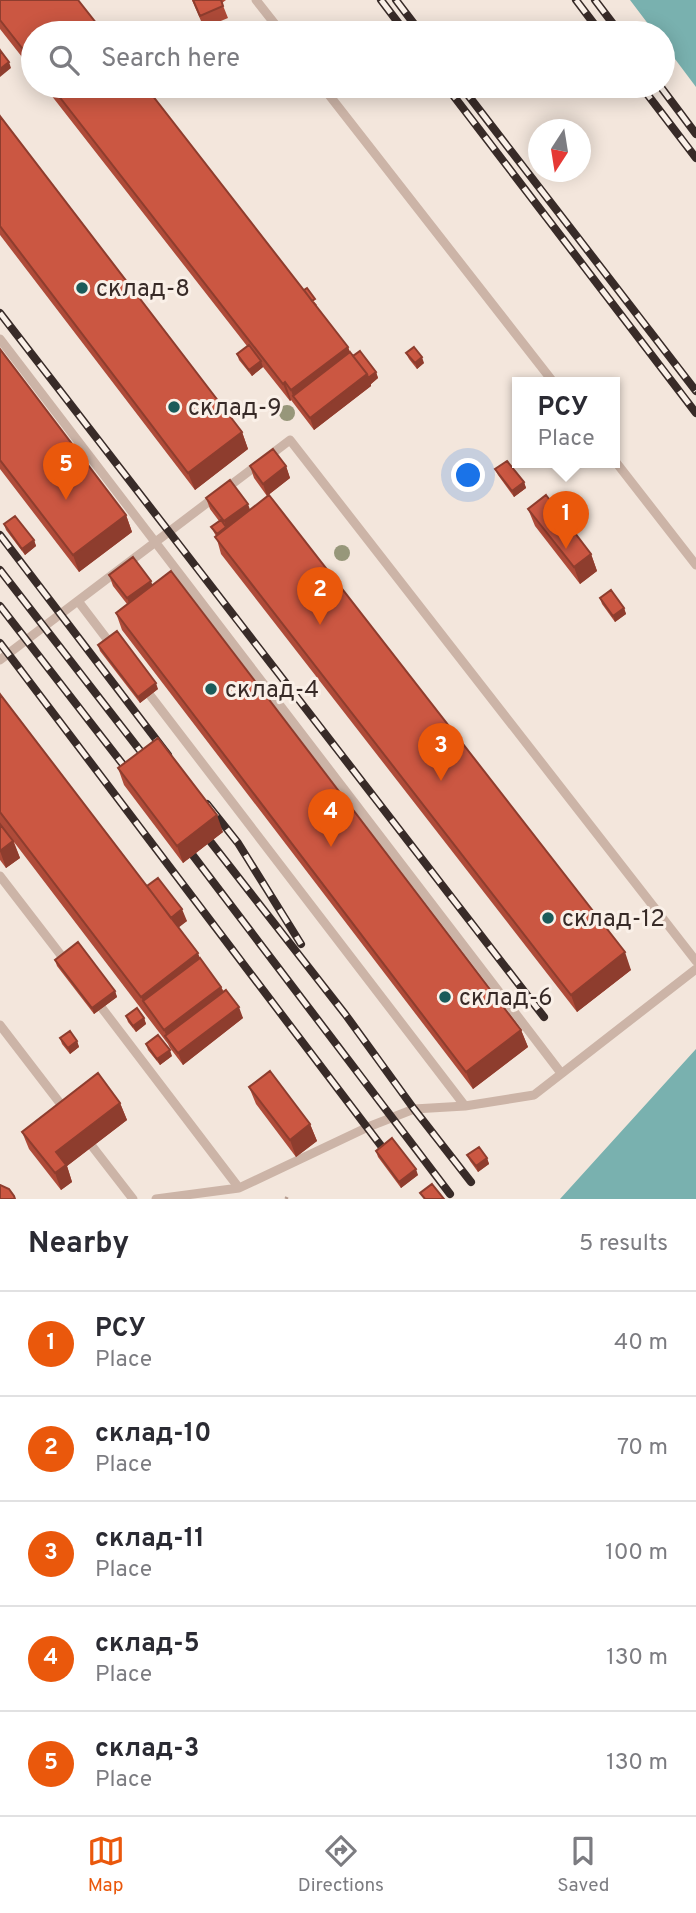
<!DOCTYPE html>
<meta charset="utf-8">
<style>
:root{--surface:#fff;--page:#f2f2f3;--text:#2b2b33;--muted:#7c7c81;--line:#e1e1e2;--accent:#ea580c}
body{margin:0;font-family:Overpass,sans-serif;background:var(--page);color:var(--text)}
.compass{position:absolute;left:528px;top:119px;width:63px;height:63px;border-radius:50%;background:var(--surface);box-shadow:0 4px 18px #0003;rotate:192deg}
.you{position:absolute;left:469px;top:476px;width:24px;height:24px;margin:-18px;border:5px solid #fff;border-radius:50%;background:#1a73e8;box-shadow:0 0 0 10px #1a73e833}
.badge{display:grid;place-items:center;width:46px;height:46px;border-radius:50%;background:var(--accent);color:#fff;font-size:23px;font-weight:700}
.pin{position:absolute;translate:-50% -58px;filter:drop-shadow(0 2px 4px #0008)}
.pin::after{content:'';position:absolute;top:37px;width:24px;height:21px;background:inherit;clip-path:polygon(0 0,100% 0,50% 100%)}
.popup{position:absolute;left:512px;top:377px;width:108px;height:91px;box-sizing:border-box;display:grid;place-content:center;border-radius:0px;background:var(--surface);filter:drop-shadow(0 2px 5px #0005);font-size:23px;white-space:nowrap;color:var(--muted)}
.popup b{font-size:26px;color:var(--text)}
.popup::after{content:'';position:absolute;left:50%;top:100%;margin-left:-14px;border:14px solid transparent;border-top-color:var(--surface)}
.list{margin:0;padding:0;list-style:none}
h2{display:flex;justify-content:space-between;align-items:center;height:91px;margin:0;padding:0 28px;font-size:30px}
h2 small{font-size:23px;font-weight:400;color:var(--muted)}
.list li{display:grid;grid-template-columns:46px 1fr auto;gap:21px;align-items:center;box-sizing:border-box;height:105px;padding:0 28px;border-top:2px solid var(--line)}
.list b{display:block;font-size:26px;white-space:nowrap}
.list p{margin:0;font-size:23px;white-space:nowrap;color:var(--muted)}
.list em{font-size:23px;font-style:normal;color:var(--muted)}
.icon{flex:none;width:38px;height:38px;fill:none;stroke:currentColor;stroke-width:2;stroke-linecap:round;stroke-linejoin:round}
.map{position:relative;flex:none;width:696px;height:1199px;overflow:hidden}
.search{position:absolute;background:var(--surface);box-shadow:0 4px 18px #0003;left:21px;right:21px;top:21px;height:77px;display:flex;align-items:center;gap:18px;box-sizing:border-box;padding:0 24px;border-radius:38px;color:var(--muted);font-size:26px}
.sheet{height:616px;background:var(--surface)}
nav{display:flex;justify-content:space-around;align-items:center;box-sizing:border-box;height:98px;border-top:2px solid var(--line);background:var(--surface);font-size:19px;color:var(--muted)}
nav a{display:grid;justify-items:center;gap:4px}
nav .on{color:var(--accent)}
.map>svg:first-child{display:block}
.water{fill:#79b1af}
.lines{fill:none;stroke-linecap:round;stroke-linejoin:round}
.path{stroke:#b89e91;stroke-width:3.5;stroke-dasharray:3.5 3.5;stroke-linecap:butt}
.lane{stroke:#ccb4a7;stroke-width:9}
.rail-casing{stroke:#382b28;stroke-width:8}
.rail{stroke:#faf0e8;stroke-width:5;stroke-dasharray:16;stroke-linecap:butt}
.tree{fill:#97977a}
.wall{fill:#af4b39}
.shaded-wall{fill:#8e3d2e}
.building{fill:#cb5742;stroke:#8e3d2e;stroke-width:2}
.poi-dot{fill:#1b5b5a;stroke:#faf0e8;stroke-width:2.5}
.labels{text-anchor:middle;stroke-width:6;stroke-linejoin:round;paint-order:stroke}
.poi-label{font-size:24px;fill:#382b28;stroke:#faf0e8;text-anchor:start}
</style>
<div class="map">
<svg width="696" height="1199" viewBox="0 0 696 1199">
<rect width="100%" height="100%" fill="#f3e6dc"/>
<path class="water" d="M 630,0 L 696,0 L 696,87 L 663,43 L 663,33 L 655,33 Z
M 696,1049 L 696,1199 L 560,1199 Z"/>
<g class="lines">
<path class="path" d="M 286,1199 L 287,1197"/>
<path class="lane" d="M 256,0 L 282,33
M 322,86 L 554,383
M 0,339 L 561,1073
M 615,461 L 696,565
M 78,601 L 113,647
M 0,660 L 290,440 L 696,961
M 143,686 L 465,1106
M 0,876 L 67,963
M 95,999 L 239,1188
M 0,1025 L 66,1111
M 85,1137 L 133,1199
M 156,1199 L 239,1188 L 368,1127 L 414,1109 L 465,1106 L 534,1095 L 696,969"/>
<defs>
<path id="rail" d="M 381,0 L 406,33
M 396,0 L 421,33
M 576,0 L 601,33
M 595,0 L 620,33
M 446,86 L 696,413
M 461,86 L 696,391
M 641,86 L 696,158
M 660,86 L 696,134
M 0,313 L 544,1017
M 0,535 L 168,755
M 0,570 L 152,766
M 0,606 L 135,780
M 0,643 L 385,1151
M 207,804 L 238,843 L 301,944
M 199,827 L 345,1014 L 414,1109 L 471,1182
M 182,841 L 450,1194"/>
</defs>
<use href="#rail" class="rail-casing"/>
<use href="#rail" class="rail"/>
</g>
<g class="tree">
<circle cx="287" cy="413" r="8"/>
<circle cx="342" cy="553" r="8"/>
</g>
<path class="wall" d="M 0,0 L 33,33 L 33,71 L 0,29 Z
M 192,0 L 226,0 L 222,3 L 228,18 L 204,28 Z
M 44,86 L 145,86 L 304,290 L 317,305 L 316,306 L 348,347 L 350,352 L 353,356 L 376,372 L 378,378 L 371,384 L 371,386 L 314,430 L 291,400 L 290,401 L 263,367 L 252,376 L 239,360 L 237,354 L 247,346 Z
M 0,116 L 242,432 L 248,449 L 195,490 L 0,235 Z
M 0,349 L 126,515 L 132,532 L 79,572 L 0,469 Z
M 406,353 L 424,363 L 417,369 L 409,359 Z
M 250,466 L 286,466 L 290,478 L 267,496 L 254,478 Z
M 495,469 L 524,482 L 526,488 L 514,497 L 498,475 Z
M 206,498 L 250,510 L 631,970 L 577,1012 L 221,554 L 216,536 L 211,527 L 219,521 L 210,509 Z
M 528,509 L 591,554 L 597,571 L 580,584 L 535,526 Z
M 4,524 L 34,540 L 36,546 L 25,555 L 6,530 Z
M 109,575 L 153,585 L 521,1030 L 528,1047 L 473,1089 L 122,630 L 116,613 L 127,604 L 113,586 Z
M 600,598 L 624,608 L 626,614 L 615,622 L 602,604 Z
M 98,645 L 158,689 L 140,703 L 100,651 Z
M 0,694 L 147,886 L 187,921 L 178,927 L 243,1018 L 183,1065 L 170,1048 L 168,1044 L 14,842 L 20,858 L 6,868 L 0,860 Z
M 118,768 L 223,832 L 183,863 L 124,785 Z
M 55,960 L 115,991 L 117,997 L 94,1014 L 57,966 Z
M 126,1016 L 144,1018 L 146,1024 L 136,1032 L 128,1022 Z
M 60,1038 L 77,1041 L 79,1047 L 70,1054 L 62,1044 Z
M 146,1044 L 172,1056 L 160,1065 L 148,1050 Z
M 249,1087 L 310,1124 L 317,1141 L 296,1157 L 256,1104 Z
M 120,1103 L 127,1120 L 67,1166 L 72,1182 L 61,1190 L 29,1149 L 22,1132 Z
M 376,1151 L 418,1175 L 401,1188 L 378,1157 Z
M 467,1155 L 487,1158 L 489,1164 L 478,1172 L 470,1161 Z"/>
<path class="shaded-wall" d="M 9,62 L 11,68 L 0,77 L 0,69 Z
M 348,347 L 354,364 L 293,396 L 291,390 Z
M 422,357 L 424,363 L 417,369 L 415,363 Z
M 261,361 L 263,367 L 252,376 L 249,370 Z
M 376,372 L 378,378 L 371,384 L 371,386 L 314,430 L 310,418 L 367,374 Z
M 285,382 L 291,400 L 290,401 L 283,384 Z
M 242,432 L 248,449 L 195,490 L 188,473 Z
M 286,466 L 290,478 L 267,496 L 263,484 Z
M 524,482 L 526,488 L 514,497 L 512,491 Z
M 248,504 L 252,515 L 219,540 L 217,534 L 226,527 L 224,521 Z
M 126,515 L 132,532 L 79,572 L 73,555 Z
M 34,540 L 36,546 L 25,555 L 22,549 Z
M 591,554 L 597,571 L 580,584 L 574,567 Z
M 151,581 L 155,592 L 132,610 L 127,598 Z
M 624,608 L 626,614 L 615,622 L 613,616 Z
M 156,683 L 158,689 L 140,703 L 138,697 Z
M 217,815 L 223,832 L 183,863 L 177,846 Z
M 13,841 L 20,858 L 6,868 L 0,851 Z
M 182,909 L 187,921 L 173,932 L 168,920 Z
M 625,952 L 631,970 L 577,1012 L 571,995 Z
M 198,953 L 206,975 L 143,1001 L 141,997 Z
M 221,987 L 228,1004 L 168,1039 L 164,1030 Z
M 115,991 L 117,997 L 94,1014 L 92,1008 Z
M 239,1007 L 243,1018 L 183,1065 L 178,1053 Z
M 144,1018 L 146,1024 L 136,1032 L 133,1026 Z
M 521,1030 L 528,1047 L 473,1089 L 466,1072 Z
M 77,1041 L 79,1047 L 70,1054 L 68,1048 Z
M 170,1050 L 172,1056 L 160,1065 L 157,1059 Z
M 120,1103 L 127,1120 L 67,1166 L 72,1182 L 61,1190 L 55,1173 L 56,1152 Z
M 310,1124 L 317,1141 L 296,1157 L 290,1140 Z
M 487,1158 L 489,1164 L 478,1172 L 476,1166 Z
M 416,1169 L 418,1175 L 401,1188 L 399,1182 Z"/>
<path class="building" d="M 0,0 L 78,0 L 104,33 L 33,33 L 33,62 L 0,20 Z
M 193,0 L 221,0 L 223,6 L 200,16 Z
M 0,50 L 9,62 L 0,69 Z
M 51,86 L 145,86 L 348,347 L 291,390 L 285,382 L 283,384 Z
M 0,116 L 242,432 L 188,473 L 0,226 Z
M 307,288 L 315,299 L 312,301 L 304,290 Z
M 249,345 L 261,361 L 249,370 L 237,354 Z
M 414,347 L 422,357 L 415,363 L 406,353 Z
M 0,349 L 126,515 L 73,555 L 0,460 Z
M 360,351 L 376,372 L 368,378 L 367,374 L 353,356 Z
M 350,352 L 367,374 L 310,418 L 293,396 Z
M 273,449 L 286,466 L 263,484 L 250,466 Z
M 507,461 L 524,482 L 512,491 L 495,469 Z
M 230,480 L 248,504 L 224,521 L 206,498 Z
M 269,495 L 625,952 L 571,995 L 215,537 Z
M 546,495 L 591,554 L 574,567 L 528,509 Z
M 15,516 L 34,540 L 22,549 L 4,524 Z
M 221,520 L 226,527 L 217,534 L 211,527 Z
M 133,557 L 151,581 L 127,598 L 109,575 Z
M 171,571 L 521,1030 L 466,1072 L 116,613 Z
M 611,590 L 624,608 L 613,616 L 600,598 Z
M 117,631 L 156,683 L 138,697 L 98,645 Z
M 0,694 L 198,953 L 141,997 L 0,812 Z
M 158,738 L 217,815 L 177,846 L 118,768 Z
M 0,824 L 13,841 L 0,851 Z
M 158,878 L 182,909 L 171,918 L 147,886 Z
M 78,942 L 115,991 L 92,1008 L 55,960 Z
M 200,958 L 221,987 L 164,1030 L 143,1001 Z
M 226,990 L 239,1007 L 178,1053 L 165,1036 Z
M 137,1008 L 144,1018 L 133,1026 L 126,1016 Z
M 70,1031 L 77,1041 L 68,1048 L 60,1038 Z
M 158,1035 L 170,1050 L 157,1059 L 146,1044 Z
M 270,1071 L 310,1124 L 290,1140 L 249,1087 Z
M 98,1073 L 120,1103 L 56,1152 L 66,1165 L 55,1173 L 22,1132 Z
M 392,1138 L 416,1169 L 399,1182 L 376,1151 Z
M 479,1147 L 487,1158 L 476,1166 L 467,1155 Z
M 432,1184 L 444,1199 L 425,1199 L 420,1193 Z
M 0,1185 L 9,1189 L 14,1196 L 15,1199 L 0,1199 Z"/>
<g class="poi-dot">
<circle cx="82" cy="288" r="7"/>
<circle cx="174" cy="407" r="7"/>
<circle cx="211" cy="689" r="7"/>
<circle cx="548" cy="918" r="7"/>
<circle cx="445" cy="997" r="7"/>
</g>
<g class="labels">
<g class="poi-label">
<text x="96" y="296">склад-8</text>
<text x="188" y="415">склад-9</text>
<text x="225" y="697">склад-4</text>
<text x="562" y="926">склад-12</text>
<text x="459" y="1005">склад-6</text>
</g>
</g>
</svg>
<svg class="compass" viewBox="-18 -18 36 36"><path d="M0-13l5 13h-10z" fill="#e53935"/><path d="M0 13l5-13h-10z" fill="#7c7c81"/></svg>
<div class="you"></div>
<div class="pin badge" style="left:566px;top:549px">1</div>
<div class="popup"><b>РСУ</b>Place</div>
<div class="pin badge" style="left:320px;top:625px">2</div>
<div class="pin badge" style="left:441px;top:781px">3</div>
<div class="pin badge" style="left:331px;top:847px">4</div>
<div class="pin badge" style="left:66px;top:500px">5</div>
<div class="search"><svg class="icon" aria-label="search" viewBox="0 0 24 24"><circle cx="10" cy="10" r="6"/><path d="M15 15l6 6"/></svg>Search here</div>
</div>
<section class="sheet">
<h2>Nearby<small>5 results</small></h2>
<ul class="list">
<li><span class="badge">1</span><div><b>РСУ</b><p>Place</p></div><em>40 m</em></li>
<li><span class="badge">2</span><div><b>склад-10</b><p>Place</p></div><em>70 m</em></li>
<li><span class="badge">3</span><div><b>склад-11</b><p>Place</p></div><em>100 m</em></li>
<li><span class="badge">4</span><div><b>склад-5</b><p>Place</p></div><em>130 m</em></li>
<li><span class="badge">5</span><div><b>склад-3</b><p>Place</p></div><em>130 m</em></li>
</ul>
</section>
<nav>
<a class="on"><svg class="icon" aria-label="map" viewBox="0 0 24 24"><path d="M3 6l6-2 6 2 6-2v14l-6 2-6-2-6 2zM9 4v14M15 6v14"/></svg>Map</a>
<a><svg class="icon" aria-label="directions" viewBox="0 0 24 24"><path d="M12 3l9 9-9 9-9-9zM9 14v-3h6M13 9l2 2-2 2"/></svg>Directions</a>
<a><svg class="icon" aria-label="saved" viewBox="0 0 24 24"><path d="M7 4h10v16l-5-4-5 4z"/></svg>Saved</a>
</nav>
